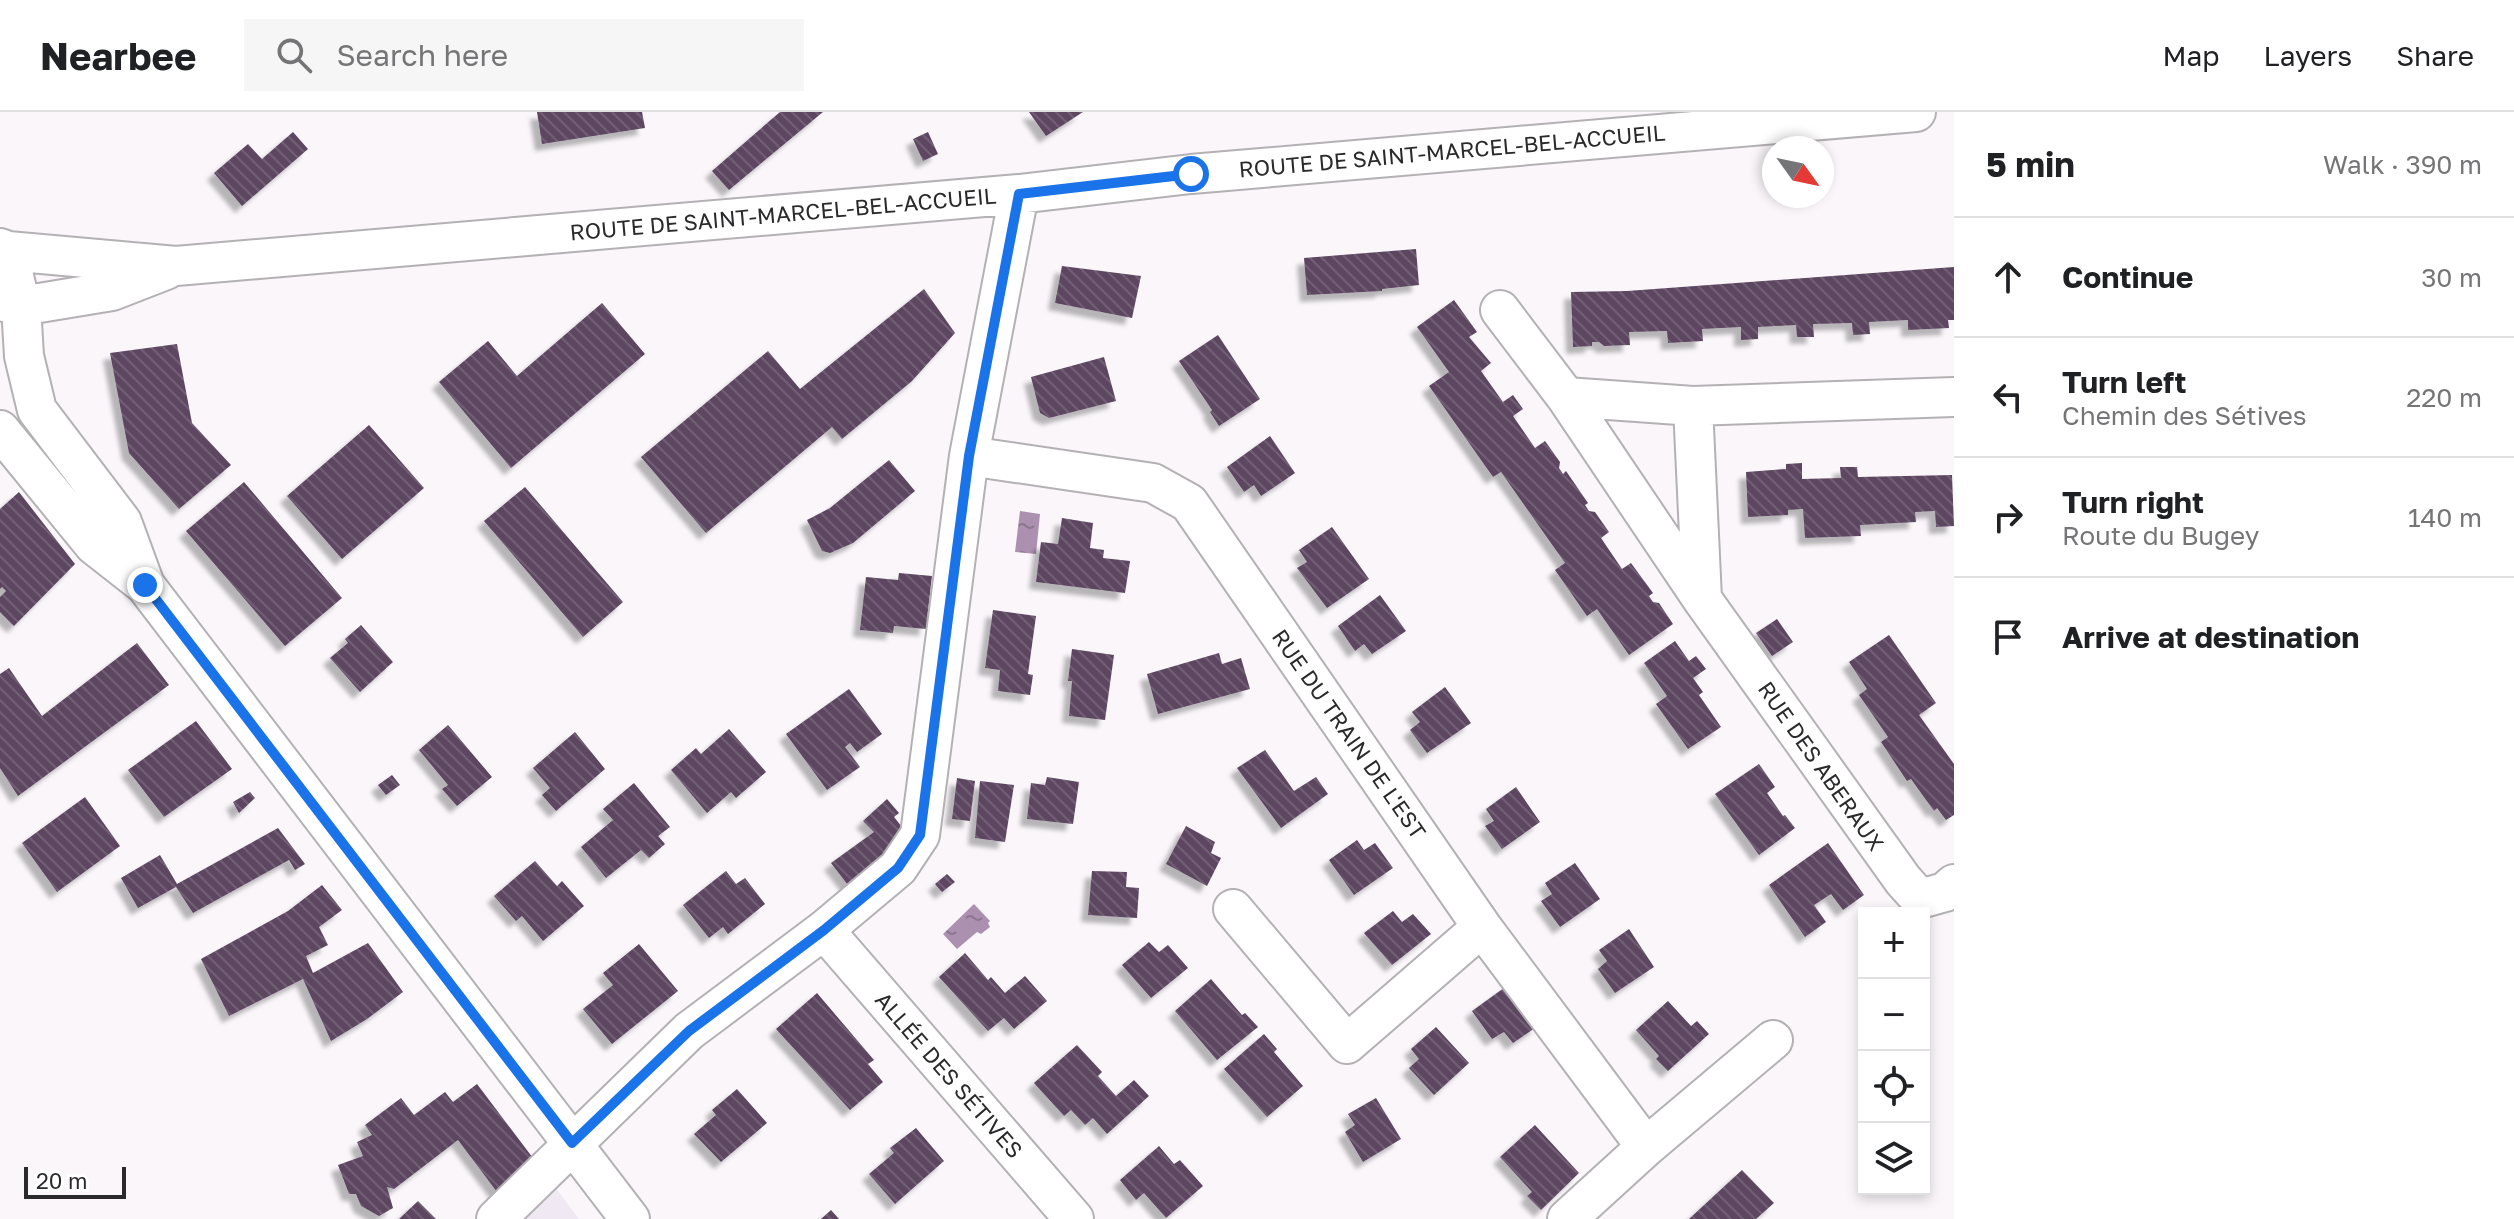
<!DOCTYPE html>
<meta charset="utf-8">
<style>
:root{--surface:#fff;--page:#f6f6f6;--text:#202124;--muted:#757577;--line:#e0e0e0}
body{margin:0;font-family:"Golos Text",sans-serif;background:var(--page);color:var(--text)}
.controls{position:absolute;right:24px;bottom:24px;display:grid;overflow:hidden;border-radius:0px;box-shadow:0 4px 12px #0003}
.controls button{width:72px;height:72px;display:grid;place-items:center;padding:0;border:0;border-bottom:2px solid var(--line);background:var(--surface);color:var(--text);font:40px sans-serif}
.compass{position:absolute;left:1762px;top:24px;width:72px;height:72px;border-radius:50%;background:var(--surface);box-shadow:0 4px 12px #0003;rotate:123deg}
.scale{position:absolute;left:24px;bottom:20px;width:102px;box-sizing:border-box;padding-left:8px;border:4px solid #2a292b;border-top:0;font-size:22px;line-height:28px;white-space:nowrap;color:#2a292b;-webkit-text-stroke:6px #fff;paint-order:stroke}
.stop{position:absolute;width:24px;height:24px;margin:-18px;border:6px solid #1a73e8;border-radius:50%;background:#fff}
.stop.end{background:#1a73e8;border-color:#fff;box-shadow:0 2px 8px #0008}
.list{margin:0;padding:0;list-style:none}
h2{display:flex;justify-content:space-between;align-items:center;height:104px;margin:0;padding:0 32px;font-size:34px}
h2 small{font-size:26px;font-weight:400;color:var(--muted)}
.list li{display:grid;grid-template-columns:52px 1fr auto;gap:24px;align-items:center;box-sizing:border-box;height:120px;padding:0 32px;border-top:2px solid var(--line)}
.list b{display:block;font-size:30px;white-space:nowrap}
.list p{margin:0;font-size:26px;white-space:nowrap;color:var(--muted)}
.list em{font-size:26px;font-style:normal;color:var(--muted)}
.icon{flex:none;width:44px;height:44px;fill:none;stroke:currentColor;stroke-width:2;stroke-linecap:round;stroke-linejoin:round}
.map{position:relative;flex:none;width:1954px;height:1107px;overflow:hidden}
header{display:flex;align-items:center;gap:48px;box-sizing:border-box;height:112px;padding:0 40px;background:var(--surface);border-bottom:2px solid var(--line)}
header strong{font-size:38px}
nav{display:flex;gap:44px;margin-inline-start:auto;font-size:28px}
.search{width:560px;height:72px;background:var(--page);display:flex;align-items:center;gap:20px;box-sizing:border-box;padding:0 28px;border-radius:0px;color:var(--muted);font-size:30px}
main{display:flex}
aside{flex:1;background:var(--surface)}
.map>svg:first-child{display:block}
.built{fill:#f0e8f2}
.water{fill:url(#water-ripples)}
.building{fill:url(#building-back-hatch);filter:url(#shadow)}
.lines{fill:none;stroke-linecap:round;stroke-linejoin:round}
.street-casing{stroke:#b4b1b4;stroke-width:42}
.street{stroke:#fff;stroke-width:38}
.route{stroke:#1a73e8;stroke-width:10}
.labels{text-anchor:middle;stroke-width:8;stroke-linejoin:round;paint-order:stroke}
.street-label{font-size:22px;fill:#2a292b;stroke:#fff}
</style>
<header>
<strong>Nearbee</strong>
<div class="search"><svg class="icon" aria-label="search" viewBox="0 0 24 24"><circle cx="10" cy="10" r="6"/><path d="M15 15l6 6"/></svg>Search here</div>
<nav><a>Map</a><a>Layers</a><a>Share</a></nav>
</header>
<main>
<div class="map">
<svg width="1954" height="1107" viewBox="0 0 1954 1107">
<defs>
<pattern id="water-ripples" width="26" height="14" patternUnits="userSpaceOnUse" patternTransform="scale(2)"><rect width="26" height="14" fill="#ab91af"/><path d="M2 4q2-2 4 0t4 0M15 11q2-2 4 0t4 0" fill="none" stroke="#8b768f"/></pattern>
<pattern id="building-back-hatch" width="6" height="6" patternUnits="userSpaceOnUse" patternTransform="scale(2)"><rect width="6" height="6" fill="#5d4661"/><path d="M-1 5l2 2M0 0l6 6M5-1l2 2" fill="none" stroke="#715e74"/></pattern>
<filter id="shadow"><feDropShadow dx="-7" dy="7" stdDeviation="2" flood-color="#0004"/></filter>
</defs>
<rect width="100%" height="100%" fill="#faf6fa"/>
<path class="built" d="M 551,1070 L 579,1107 L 513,1107 Z"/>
<path class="water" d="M 1020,399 L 1040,402 L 1036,442 L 1015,440 Z
M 974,792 L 990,809 L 988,811 L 990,815 L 981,822 L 977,820 L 957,837 L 943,822 Z"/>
<path class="building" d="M 537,0 L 642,0 L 645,16 L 542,32 Z
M 780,0 L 823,0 L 729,78 L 712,59 Z
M 1029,0 L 1083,0 L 1046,24 Z
M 293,20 L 308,37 L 242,94 L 214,61 L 248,32 L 262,47 Z
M 928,20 L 938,42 L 923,49 L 913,27 Z
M 1416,137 L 1419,173 L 1382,177 L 1382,179 L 1307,183 L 1304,146 Z
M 1062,154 L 1141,164 L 1132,206 L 1055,191 Z
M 1954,155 L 1954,208 L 1948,208 L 1949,216 L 1908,218 L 1908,208 L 1869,210 L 1870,222 L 1853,223 L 1852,211 L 1813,212 L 1814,225 L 1797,225 L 1796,213 L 1758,215 L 1758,227 L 1741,228 L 1741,215 L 1702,217 L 1703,229 L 1668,231 L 1667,219 L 1629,220 L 1630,233 L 1604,234 L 1599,230 L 1592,230 L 1592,234 L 1573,235 L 1571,180 L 1627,179 Z
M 924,177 L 955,221 L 912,269 L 842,327 L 832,315 L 706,421 L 641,345 L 768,239 L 800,277 Z
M 1454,188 L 1477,220 L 1469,225 L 1491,251 L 1481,259 L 1503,290 L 1513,283 L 1523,297 L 1513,304 L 1535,336 L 1545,329 L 1560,350 L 1559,356 L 1563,362 L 1566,359 L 1588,391 L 1585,393 L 1589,399 L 1595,400 L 1609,420 L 1601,426 L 1622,457 L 1631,451 L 1653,481 L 1649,484 L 1653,490 L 1659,491 L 1673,512 L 1629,543 L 1597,497 L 1587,504 L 1555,458 L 1565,451 L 1501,360 L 1493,365 L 1429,274 L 1449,260 L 1417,215 Z
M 602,191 L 645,242 L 511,356 L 439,270 L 488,229 L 517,264 Z
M 1218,223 L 1260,287 L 1219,314 L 1210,300 L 1212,298 L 1179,249 Z
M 177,232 L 192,311 L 231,353 L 179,397 L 129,341 L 110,241 Z
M 1104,245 L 1116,289 L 1049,306 L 1040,301 L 1031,265 Z
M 369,313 L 424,376 L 342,447 L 287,384 Z
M 1270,324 L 1295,361 L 1261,384 L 1254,373 L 1244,380 L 1227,355 Z
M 889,348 L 915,379 L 853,431 L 830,441 L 822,439 L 807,408 L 830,396 Z
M 1802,351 L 1802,367 L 1841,366 L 1840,355 L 1857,355 L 1858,365 L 1952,363 L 1954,414 L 1936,415 L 1935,399 L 1915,400 L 1916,410 L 1860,413 L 1861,424 L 1805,426 L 1803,397 L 1788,398 L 1788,403 L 1748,405 L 1746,360 L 1786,357 L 1786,352 Z
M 244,370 L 342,486 L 285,534 L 186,419 Z
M 525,375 L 623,490 L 583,525 L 484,409 Z
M 19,380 L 75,452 L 14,514 L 0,500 L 0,485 L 6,479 L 2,475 L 0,477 L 0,397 Z
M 1062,406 L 1093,411 L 1090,436 L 1104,438 L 1103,446 L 1130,449 L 1125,481 L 1036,470 L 1041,430 L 1058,432 Z
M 1332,415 L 1369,467 L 1327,496 L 1297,456 L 1307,450 L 1299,438 Z
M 899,461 L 932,464 L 926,517 L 894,514 L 893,521 L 860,518 L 866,465 L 898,468 Z
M 1380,483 L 1406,519 L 1372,542 L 1364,532 L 1355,539 L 1338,514 Z
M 993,498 L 1036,504 L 1028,562 L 1033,563 L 1030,583 L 998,579 L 1000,558 L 985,556 Z
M 1777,507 L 1793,530 L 1772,544 L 1756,521 Z
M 361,513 L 393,550 L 360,580 L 330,546 L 348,531 L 345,527 Z
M 1889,523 L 1936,591 L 1919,603 L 1954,652 L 1954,703 L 1946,708 L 1937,696 L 1934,699 L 1911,667 L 1907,669 L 1881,630 L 1888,625 L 1859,583 L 1867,577 L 1849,550 Z
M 1675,529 L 1689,549 L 1696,544 L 1706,557 L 1693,566 L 1703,580 L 1699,583 L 1721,615 L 1688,637 L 1656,592 L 1667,584 L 1644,551 Z
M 137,531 L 169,573 L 18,684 L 0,656 L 0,562 L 9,556 L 42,604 Z
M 1072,537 L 1114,543 L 1105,608 L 1069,604 L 1072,569 L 1068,569 Z
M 1219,541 L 1222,552 L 1241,546 L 1250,577 L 1158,602 L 1147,562 Z
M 1445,575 L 1471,611 L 1427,641 L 1410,618 L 1420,610 L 1412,600 Z
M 849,577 L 882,622 L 857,640 L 850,631 L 845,635 L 860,655 L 827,678 L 786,622 Z
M 196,609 L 232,657 L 164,705 L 128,658 Z
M 448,613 L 492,665 L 457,694 L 442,677 L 448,673 L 419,638 Z
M 729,617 L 766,660 L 736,686 L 731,680 L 707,701 L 671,658 L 696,636 L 701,642 Z
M 575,620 L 605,657 L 556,699 L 542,683 L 550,676 L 533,656 Z
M 1265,638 L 1294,679 L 1316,665 L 1328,682 L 1281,716 L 1237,656 Z
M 1759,652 L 1775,675 L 1767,681 L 1783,704 L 1785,703 L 1795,716 L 1759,743 L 1715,682 Z
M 392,663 L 400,673 L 386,683 L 378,673 Z
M 1047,665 L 1079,670 L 1073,712 L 1027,707 L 1031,671 L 1045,673 Z
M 957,666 L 975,669 L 970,709 L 952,707 Z
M 980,669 L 1014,673 L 1005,730 L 975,726 Z
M 634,671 L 670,715 L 658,724 L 665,732 L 649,746 L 641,738 L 606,766 L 581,735 L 613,708 L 603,697 Z
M 1516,675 L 1540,710 L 1502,737 L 1485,714 L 1494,709 L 1486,697 Z
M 250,680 L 255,686 L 239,701 L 233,690 Z
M 85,685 L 120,734 L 57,780 L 22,731 Z
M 887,687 L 899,701 L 894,705 L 902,715 L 892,737 L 851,777 L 831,751 L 874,720 L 863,709 Z
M 1186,714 L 1215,730 L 1211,741 L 1221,746 L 1207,774 L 1166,752 Z
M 278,716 L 305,752 L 295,758 L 289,748 L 193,801 L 176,775 L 138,796 L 121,766 L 160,743 L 177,772 Z
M 1357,728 L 1364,738 L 1375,731 L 1393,756 L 1354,783 L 1329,748 Z
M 1828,731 L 1864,783 L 1843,798 L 1831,782 L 1814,793 L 1826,810 L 1805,825 L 1769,773 Z
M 535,749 L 557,774 L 562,769 L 584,794 L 543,829 L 522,804 L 516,809 L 494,784 Z
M 1575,751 L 1600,787 L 1560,815 L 1541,789 L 1552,782 L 1545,771 Z
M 726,759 L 736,772 L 745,766 L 765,792 L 728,822 L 723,815 L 709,826 L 683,793 Z
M 1092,759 L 1127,760 L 1126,775 L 1139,776 L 1137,806 L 1088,803 Z
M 947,762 L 955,770 L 942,780 L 935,772 Z
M 322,773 L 342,798 L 319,815 L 328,833 L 306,844 L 313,861 L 368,831 L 403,880 L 367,907 L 331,929 L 303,867 L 229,904 L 201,847 L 288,799 Z
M 1393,799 L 1402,810 L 1413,802 L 1431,822 L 1392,853 L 1364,821 Z
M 1629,817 L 1654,855 L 1615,881 L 1598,857 L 1607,849 L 1599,838 Z
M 1149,830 L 1159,840 L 1168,833 L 1188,856 L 1151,886 L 1122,853 Z
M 639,832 L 678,879 L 612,932 L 583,897 L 613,873 L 603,861 Z
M 965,841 L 988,868 L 991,865 L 1005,881 L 1025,864 L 1047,889 L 1014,917 L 1004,906 L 988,919 L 939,865 Z
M 1211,867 L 1242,903 L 1245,901 L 1258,915 L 1217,948 L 1175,899 Z
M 1508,873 L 1538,914 L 1513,931 L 1504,920 L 1492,927 L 1472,899 Z
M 817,881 L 874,948 L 868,952 L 883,970 L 850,998 L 776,917 Z
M 1668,889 L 1691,914 L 1697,909 L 1709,922 L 1668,959 L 1656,947 L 1659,944 L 1636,918 Z
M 1436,915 L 1469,951 L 1434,983 L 1409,956 L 1419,947 L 1411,937 Z
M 1264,922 L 1277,937 L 1274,940 L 1303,974 L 1267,1005 L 1224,957 Z
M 1077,933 L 1102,960 L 1098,964 L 1116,984 L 1134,968 L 1149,984 L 1107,1022 L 1093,1006 L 1085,1013 L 1071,998 L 1064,1004 L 1034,971 Z
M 477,972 L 536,1050 L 500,1084 L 458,1028 L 394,1077 L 387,1075 L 393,1096 L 379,1104 L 361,1094 L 356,1082 L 349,1082 L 338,1053 L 363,1044 L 357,1030 L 372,1023 L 365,1013 L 401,986 L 414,1003 L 445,980 L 453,990 Z
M 737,977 L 767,1011 L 721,1050 L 694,1022 L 716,1003 L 712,998 Z
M 1376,986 L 1401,1027 L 1363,1050 L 1345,1020 L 1355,1013 L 1348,1002 Z
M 1535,1013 L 1579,1061 L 1541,1098 L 1527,1084 L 1532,1080 L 1500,1045 Z
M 916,1016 L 944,1049 L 895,1092 L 869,1062 L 894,1041 L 890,1036 Z
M 1159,1034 L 1174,1052 L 1180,1048 L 1203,1074 L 1166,1106 L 1144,1081 L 1136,1088 L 1120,1068 Z
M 1742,1058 L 1774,1091 L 1756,1107 L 1689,1107 Z
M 418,1089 L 436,1107 L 399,1107 Z
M 831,1098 L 839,1107 L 821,1107 Z"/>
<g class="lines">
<defs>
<path id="street" d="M 0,136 L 8,139 L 176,154 L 1019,82 L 1191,62 L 1916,0
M 8,139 L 21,194 L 24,244 L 37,298 L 122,410 L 145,473
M 0,189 L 21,194 L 112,179 L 166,158
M 1500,198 L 1566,285
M 1954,285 L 1693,294 L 1566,285 L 1702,487 L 1903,768 L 1920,787 L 1945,780 L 1954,772
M 1693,294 L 1702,487
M 0,318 L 94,433 L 145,473 L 630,1107
M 969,344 L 1153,371 L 1189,391 L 1482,815 L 1646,1035
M 1233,797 L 1347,932 L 1482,815
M 824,818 L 1074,1107
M 496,1107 L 689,919 L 824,818 L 898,756 L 920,723 L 969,344 L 1019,82
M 1567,1107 L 1646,1035 L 1773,928"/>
</defs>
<use href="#street" class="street-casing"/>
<use href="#street" class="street"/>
</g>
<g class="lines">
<path class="route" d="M 145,473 L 572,1031 L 689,919 L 824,818 L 898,756 L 920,723 L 969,344 L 1019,82 L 1191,62"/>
</g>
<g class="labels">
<g class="street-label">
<text transform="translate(1452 39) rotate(-5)" y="8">ROUTE DE SAINT-MARCEL-BEL-ACCUEIL</text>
<text transform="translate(783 102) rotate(-5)" y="8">ROUTE DE SAINT-MARCEL-BEL-ACCUEIL</text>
<text transform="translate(1349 622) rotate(55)" y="8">RUE DU TRAIN DE L'EST</text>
<text transform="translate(1821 654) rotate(55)" y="8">RUE DES ABERAUX</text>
<text transform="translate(949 963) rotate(49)" y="8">ALLÉE DES SÉTIVES</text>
</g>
</g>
</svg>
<div class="controls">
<button>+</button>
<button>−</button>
<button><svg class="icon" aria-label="locate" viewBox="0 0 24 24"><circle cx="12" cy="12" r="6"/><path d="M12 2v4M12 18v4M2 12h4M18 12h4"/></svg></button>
<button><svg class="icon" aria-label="layers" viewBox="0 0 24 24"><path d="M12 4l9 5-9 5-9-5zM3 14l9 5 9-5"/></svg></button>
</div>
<svg class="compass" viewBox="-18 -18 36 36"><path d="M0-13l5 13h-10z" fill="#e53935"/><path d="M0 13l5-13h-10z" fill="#757577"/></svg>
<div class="scale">20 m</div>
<div class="stop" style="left:1191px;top:62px"></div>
<div class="stop end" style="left:145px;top:473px"></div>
</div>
<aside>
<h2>5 min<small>Walk · 390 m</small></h2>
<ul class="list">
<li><svg class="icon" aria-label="ahead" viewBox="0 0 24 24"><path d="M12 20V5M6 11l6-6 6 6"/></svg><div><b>Continue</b></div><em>30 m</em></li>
<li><svg class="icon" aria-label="left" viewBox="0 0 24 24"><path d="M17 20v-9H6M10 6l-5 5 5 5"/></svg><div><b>Turn left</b><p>Chemin des Sétives</p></div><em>220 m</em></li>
<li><svg class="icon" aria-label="right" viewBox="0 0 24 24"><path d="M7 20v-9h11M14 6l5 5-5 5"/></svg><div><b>Turn right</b><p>Route du Bugey</p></div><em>140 m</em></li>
<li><svg class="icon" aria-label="arrive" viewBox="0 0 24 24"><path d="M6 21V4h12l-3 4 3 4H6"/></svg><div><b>Arrive at destination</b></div></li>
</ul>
</aside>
</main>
